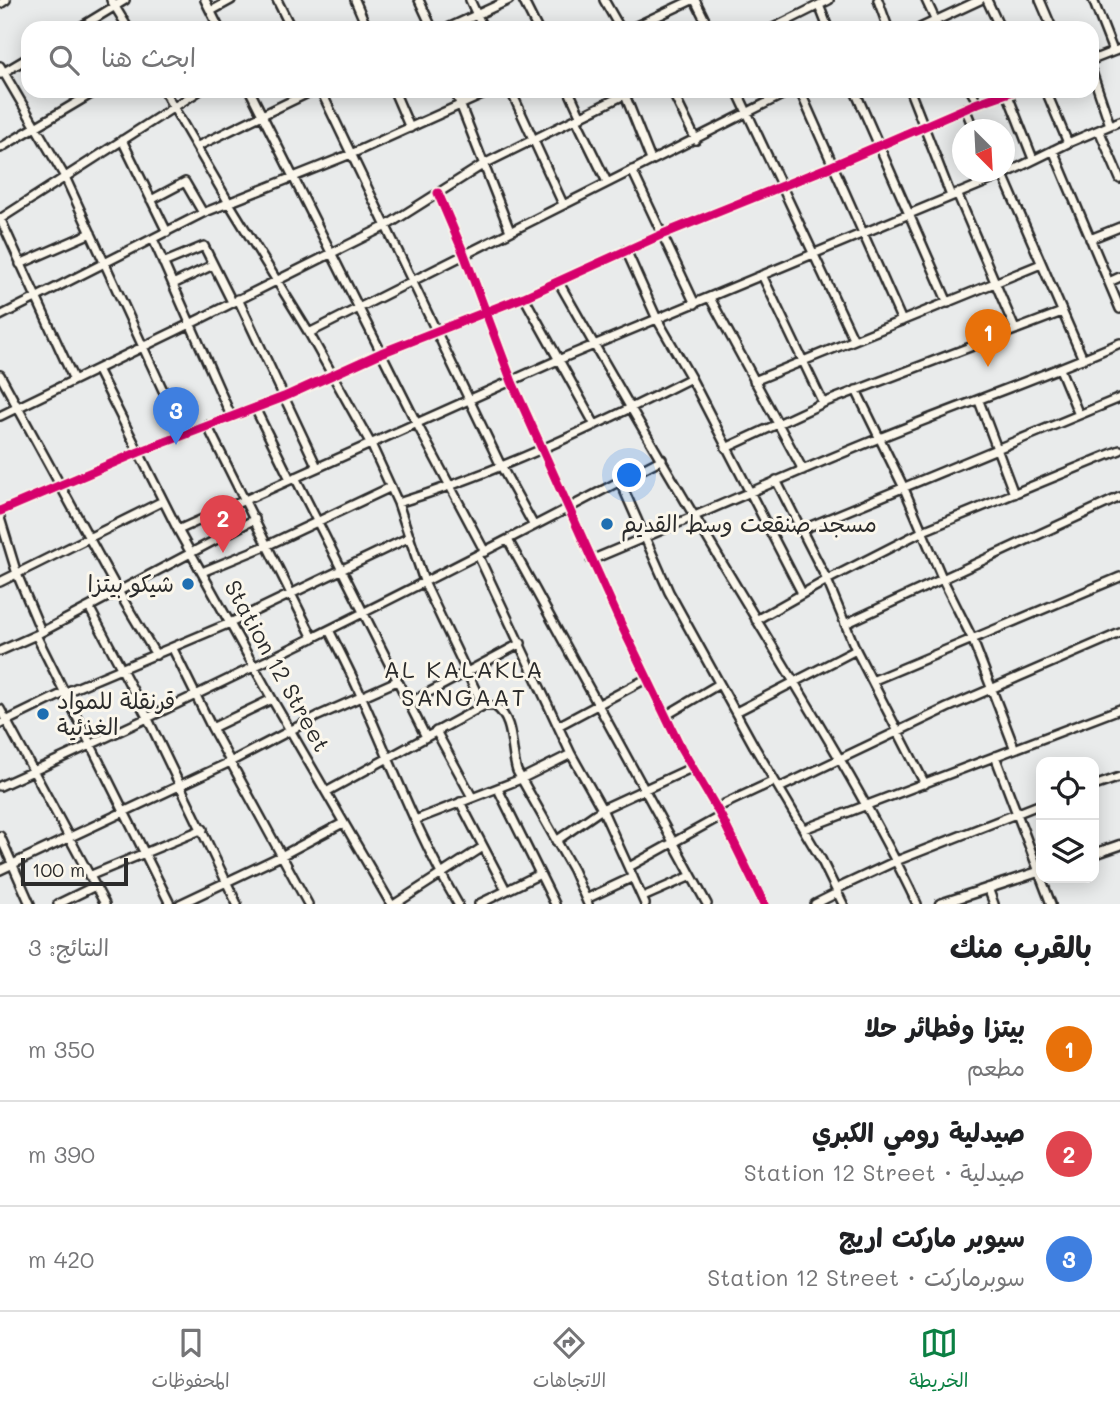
<!DOCTYPE html>
<html lang="ar">
<meta charset="utf-8">
<style>
:root{--surface:#fff;--page:#f6f6f6;--text:#202124;--muted:#757577;--line:#e0e0e0;--accent:#0b8043}
body{margin:0;font-family:Mali,"Playpen Sans Arabic",sans-serif;background:var(--page);color:var(--text);direction:rtl}
.controls{position:absolute;right:21px;bottom:21px;display:grid;overflow:hidden;border-radius:14px;box-shadow:0 4px 18px #0003}
.controls button{width:63px;height:63px;display:grid;place-items:center;padding:0;border:0;border-bottom:2px solid var(--line);background:var(--surface);color:var(--text);font:35px sans-serif}
.compass{position:absolute;left:952px;top:119px;width:63px;height:63px;border-radius:50%;background:var(--surface);box-shadow:0 4px 18px #0003;rotate:156deg}
.scale{position:absolute;left:21px;bottom:18px;width:107px;box-sizing:border-box;padding-left:7px;border:4px solid #2b2b2b;border-top:0;font-size:19px;line-height:24px;white-space:nowrap;color:#2b2b2b;-webkit-text-stroke:5px #fbf7ec;paint-order:stroke}
.you{position:absolute;left:630px;top:476px;width:24px;height:24px;margin:-18px;border:5px solid #fff;border-radius:50%;background:#1a73e8;box-shadow:0 0 0 10px #1a73e833}
.badge{display:grid;place-items:center;width:46px;height:46px;border-radius:50%;background:var(--accent);color:#fff;font-size:23px;font-weight:700}
.pin{position:absolute;translate:-50% -58px;filter:drop-shadow(0 2px 4px #0008)}
.pin::after{content:'';position:absolute;top:37px;width:24px;height:21px;background:inherit;clip-path:polygon(0 0,100% 0,50% 100%)}
.list{margin:0;padding:0;list-style:none}
h2{display:flex;justify-content:space-between;align-items:center;height:91px;margin:0;padding:0 28px;font-size:30px}
h2 small{font-size:23px;font-weight:400;color:var(--muted)}
.list li{display:grid;grid-template-columns:46px 1fr auto;gap:21px;align-items:center;box-sizing:border-box;height:105px;padding:0 28px;border-top:2px solid var(--line)}
.list b{display:block;font-size:26px;white-space:nowrap}
.list p{margin:0;font-size:23px;white-space:nowrap;color:var(--muted)}
.list em{font-size:23px;font-style:normal;color:var(--muted)}
.icon{flex:none;width:38px;height:38px;fill:none;stroke:currentColor;stroke-width:2;stroke-linecap:round;stroke-linejoin:round}
.map{position:relative;flex:none;width:1120px;height:904px;overflow:hidden;direction:ltr}
.search{position:absolute;background:var(--surface);box-shadow:0 4px 18px #0003;left:21px;right:21px;top:21px;height:77px;display:flex;align-items:center;gap:18px;box-sizing:border-box;padding:0 24px;border-radius:21px;color:var(--muted);font-size:26px}
.sheet{height:406px;background:var(--surface)}
nav{display:flex;justify-content:space-around;align-items:center;box-sizing:border-box;height:98px;border-top:2px solid var(--line);background:var(--surface);font-size:19px;color:var(--muted)}
nav a{display:grid;justify-items:center;gap:4px}
nav .on{color:var(--accent)}
.map>svg:first-child{display:block}
.lines{fill:none;stroke-linecap:round;stroke-linejoin:round}
.minor-casing{stroke:#2b2b2b;stroke-width:12}
.tertiary-casing{stroke:#2b2b2b;stroke-width:13}
.minor{stroke:#fbf7ec;stroke-width:7}
.tertiary{stroke:#fbf7ec;stroke-width:8}
.cycleway-casing{stroke:#fbf7ec;stroke-width:13}
.cycleway{stroke:#d6006c;stroke-width:9}
.poi-dot{fill:#1f6fb2;stroke:#fbf7ec;stroke-width:2.5}
.labels{text-anchor:middle;stroke-width:6;stroke-linejoin:round;paint-order:stroke}
.poi-label{font-size:23px;fill:#2b2b2b;stroke:#fbf7ec;text-anchor:start}
.street-label{font-size:23px;fill:#2b2b2b;stroke:#fbf7ec}
.neighbourhood-label{font-size:24px;letter-spacing:2px;fill:#2b2b2b;stroke:#fbf7ec}
</style>
<div class="map">
<svg width="1120" height="904" viewBox="0 0 1120 904">
<rect width="100%" height="100%" fill="#e9ebeb"/>
<filter id="ink" filterUnits="userSpaceOnUse"><feTurbulence type="fractalNoise" baseFrequency=".0143" numOctaves="2"/><feDisplacementMap in="SourceGraphic" scale="14" xChannelSelector="R" yChannelSelector="G"/><feConvolveMatrix kernelMatrix="1 2 1 2 8 2 1 2 1" color-interpolation-filters="sRGB"/></filter>
<g filter="url(#ink)">
<g class="lines">
<defs>
<path id="minor" d="M 111,0 L 128,28
M 205,0 L 219,28
M 277,0 L 291,28
M 355,0 L 367,28
M 419,0 L 432,28
M 470,0 L 483,28
M 523,0 L 537,28
M 604,0 L 620,28
M 695,0 L 709,28
M 878,0 L 888,28
M 926,0 L 939,28
M 987,0 L 1000,28
M 1040,0 L 1052,28
M 1093,0 L 1113,51
M 0,4 L 6,0
M 819,5 L 828,28
M 211,11 L 231,0
M 79,28 L 125,0
M 448,28 L 509,0
M 632,28 L 692,0
M 773,28 L 829,0
M 920,28 L 980,0
M 1092,60 L 1120,49
M 0,66 L 65,177 L 183,434
M 1092,72 L 1110,125
M 1,74 L 28,58
M 164,91 L 229,203 L 309,333 L 371,444 L 398,503 L 425,584 L 483,706
M 250,91 L 417,424 L 485,552
M 321,91 L 501,466 L 534,526
M 394,91 L 410,128
M 455,91 L 510,231
M 511,91 L 563,204
M 569,91 L 581,117
M 672,91 L 696,140
M 737,91 L 854,340
M 800,91 L 902,321
M 855,91 L 948,303
M 910,91 L 951,196
M 971,91 L 978,103
M 1046,91 L 1068,143
M 1007,93 L 1033,159
M 625,95 L 651,160
M 965,108 L 974,130
M 576,119 L 607,182
M 1099,130 L 1120,179
M 122,140 L 167,232
M 198,146 L 312,91
M 0,148 L 96,91
M 1053,150 L 1120,309
M 632,170 L 695,304
M 1003,175 L 1083,359
M 438,193 L 464,254 L 512,382 L 620,622 L 681,748 L 721,816 L 764,904
M 957,193 L 1015,329
M 151,200 L 185,182 L 203,213
M 0,218 L 74,380
M 0,219 L 199,91
M 153,239 L 231,416
M 1090,239 L 1120,227
M 626,250 L 657,319 L 691,378 L 802,593
M 163,263 L 204,246 L 232,302
M 20,264 L 91,233
M 762,275 L 823,403
M 558,281 C 622,394 688,507 756,619 C 812,712 870,805 917,904
M 1109,282 L 1120,277
M 173,284 L 213,265
M 524,297 L 595,425
M 710,298 L 803,470
M 238,299 L 317,467
M 0,316 L 203,213 L 351,154 L 491,91
M 309,333 L 790,91
M 97,369 L 178,530 L 272,699 L 391,904
M 1060,369 L 1079,415
M 0,375 L 118,591 L 156,655
M 754,381 L 1041,264
M 856,390 L 903,486 L 943,580 L 972,638 L 1014,747
M 979,401 L 1014,494
M 255,408 L 290,479
M 0,416 L 190,324 L 386,226 L 484,164 L 632,91
M 207,425 L 313,638
M 726,448 L 823,403 L 1062,312
M 295,477 L 426,737
M 776,480 L 827,580 L 856,650 L 925,784
M 620,481 L 669,592 L 754,746 L 821,859 L 843,904
M 398,503 C 499,472 596,426 691,378
M 0,511 L 139,452 L 284,397 L 381,353 L 524,297 L 663,234 L 832,166 L 978,103 L 1013,91
M 0,518 L 17,574 L 41,631
M 178,530 L 558,360 L 1003,175 L 1068,143 L 1120,121
M 801,530 L 1120,398
M 508,540 L 707,904
M 478,555 L 571,754 L 602,809 L 645,904
M 591,560 C 687,520 781,478 877,439 C 958,406 1040,378 1120,343
M 202,572 L 268,545 L 391,487
M 0,582 L 163,501
M 89,607 L 147,717 L 237,904
M 756,620 L 827,580 L 923,531 L 1120,450
M 845,624 L 1120,497
M 329,630 C 340,652 352,675 362,698 C 393,767 419,838 458,904
M 36,635 L 170,904
M 173,649 L 212,728 L 308,904
M 0,651 L 36,635 L 255,519
M 872,681 L 1120,577
M 409,703 L 521,643
M 0,709 L 105,904
M 736,712 L 856,650
M 665,716 L 719,684
M 0,724 L 66,692 L 230,623 L 410,537
M 558,726 L 646,679
M 212,728 L 272,699
M 436,731 L 472,797
M 995,756 L 1041,877
M 0,786 C 225,685 444,574 662,459
M 1094,786 L 1120,777
M 779,788 L 947,708 L 1120,633
M 498,789 L 555,904
M 326,792 L 483,706 L 495,706 C 515,720 510,749 517,771 L 573,870 L 588,904
M 460,802 L 506,890
M 716,808 L 774,781
M 415,820 L 521,779 L 571,754
M 804,829 L 1120,709
M 0,836 L 30,904
M 556,841 L 602,809 L 691,768
M 629,867 L 721,816
M 0,870 L 230,762 L 318,716 L 397,681
M 89,876 L 203,829
M 1041,878 L 1051,904
M 988,888 L 994,904
M 836,889 L 896,861 L 1041,804
M 643,897 L 691,876
M 586,899 L 633,877
M 58,904 L 95,886
M 180,904 L 281,856 L 343,823
M 395,904 L 483,847
M 479,904 L 540,874
M 815,904 L 837,893"/>
<path id="tertiary" d="M 1094,854 L 1120,845
M 940,904 L 1041,871"/>
</defs>
<use href="#minor" class="minor-casing"/>
<use href="#tertiary" class="tertiary-casing"/>
<use href="#minor" class="minor"/>
<use href="#tertiary" class="tertiary"/>
<defs>
<path id="cycleway" d="M 438,193 L 464,254 L 512,382 L 620,622 L 681,748 L 721,816 L 764,904
M 0,511 L 139,452 L 284,397 L 381,353 L 524,297 L 663,234 L 832,166 L 978,103 L 1013,91"/>
</defs>
<use href="#cycleway" class="cycleway-casing"/>
<use href="#cycleway" class="cycleway"/>
</g>
</g>
<g class="poi-dot">
<circle cx="607" cy="524" r="7"/>
<circle cx="188" cy="584" r="7"/>
<circle cx="43" cy="714" r="7"/>
</g>
<g class="labels">
<g class="poi-label">
<text x="621" y="532">مسجد صنقعت وسط القديم</text>
<text x="174" y="592" text-anchor="end">شيكو بيتزا</text>
<text x="57" y="709">قرنقلة للمواد<tspan x="57" dy="26">الغذئية</tspan></text>
</g>
<g class="street-label">
<text transform="translate(277 666) rotate(61)" y="8">Station 12 Street</text>
</g>
<g class="neighbourhood-label">
<text x="464" y="678">AL KALAKLA<tspan x="464" dy="28">SANGAAT</tspan></text>
</g>
</g>
</svg>
<div class="controls">
<button><svg class="icon" aria-label="locate" viewBox="0 0 24 24"><circle cx="12" cy="12" r="6"/><path d="M12 2v4M12 18v4M2 12h4M18 12h4"/></svg></button>
<button><svg class="icon" aria-label="layers" viewBox="0 0 24 24"><path d="M12 4l9 5-9 5-9-5zM3 14l9 5 9-5"/></svg></button>
</div>
<svg class="compass" viewBox="-18 -18 36 36"><path d="M0-13l5 13h-10z" fill="#e53935"/><path d="M0 13l5-13h-10z" fill="#757577"/></svg>
<div class="scale">100 m</div>
<div class="you"></div>
<div class="pin badge" style="left:988px;top:367px;background:#e8710a">1</div>
<div class="pin badge" style="left:223px;top:553px;background:#e0444e">2</div>
<div class="pin badge" style="left:176px;top:445px;background:#3f7fe0">3</div>
<div class="search"><svg class="icon" aria-label="search" viewBox="0 0 24 24"><circle cx="10" cy="10" r="6"/><path d="M15 15l6 6"/></svg>ابحث هنا</div>
</div>
<section class="sheet">
<h2>بالقرب منك<small>النتائج: 3</small></h2>
<ul class="list">
<li><span class="badge" style="background:#e8710a">1</span><div><b>بيتزا وفطائر حلا</b><p>مطعم</p></div><em>350 m</em></li>
<li><span class="badge" style="background:#e0444e">2</span><div><b>صيدلية رومي الكبري</b><p>صيدلية · Station 12 Street</p></div><em>390 m</em></li>
<li><span class="badge" style="background:#3f7fe0">3</span><div><b>سيوبر ماركت اريج</b><p>سوبرماركت · Station 12 Street</p></div><em>420 m</em></li>
</ul>
</section>
<nav>
<a class="on"><svg class="icon" aria-label="map" viewBox="0 0 24 24"><path d="M3 6l6-2 6 2 6-2v14l-6 2-6-2-6 2zM9 4v14M15 6v14"/></svg>الخريطة</a>
<a><svg class="icon" aria-label="directions" viewBox="0 0 24 24"><path d="M12 3l9 9-9 9-9-9zM9 14v-3h6M13 9l2 2-2 2"/></svg>الاتجاهات</a>
<a><svg class="icon" aria-label="saved" viewBox="0 0 24 24"><path d="M7 4h10v16l-5-4-5 4z"/></svg>المحفوظات</a>
</nav>
